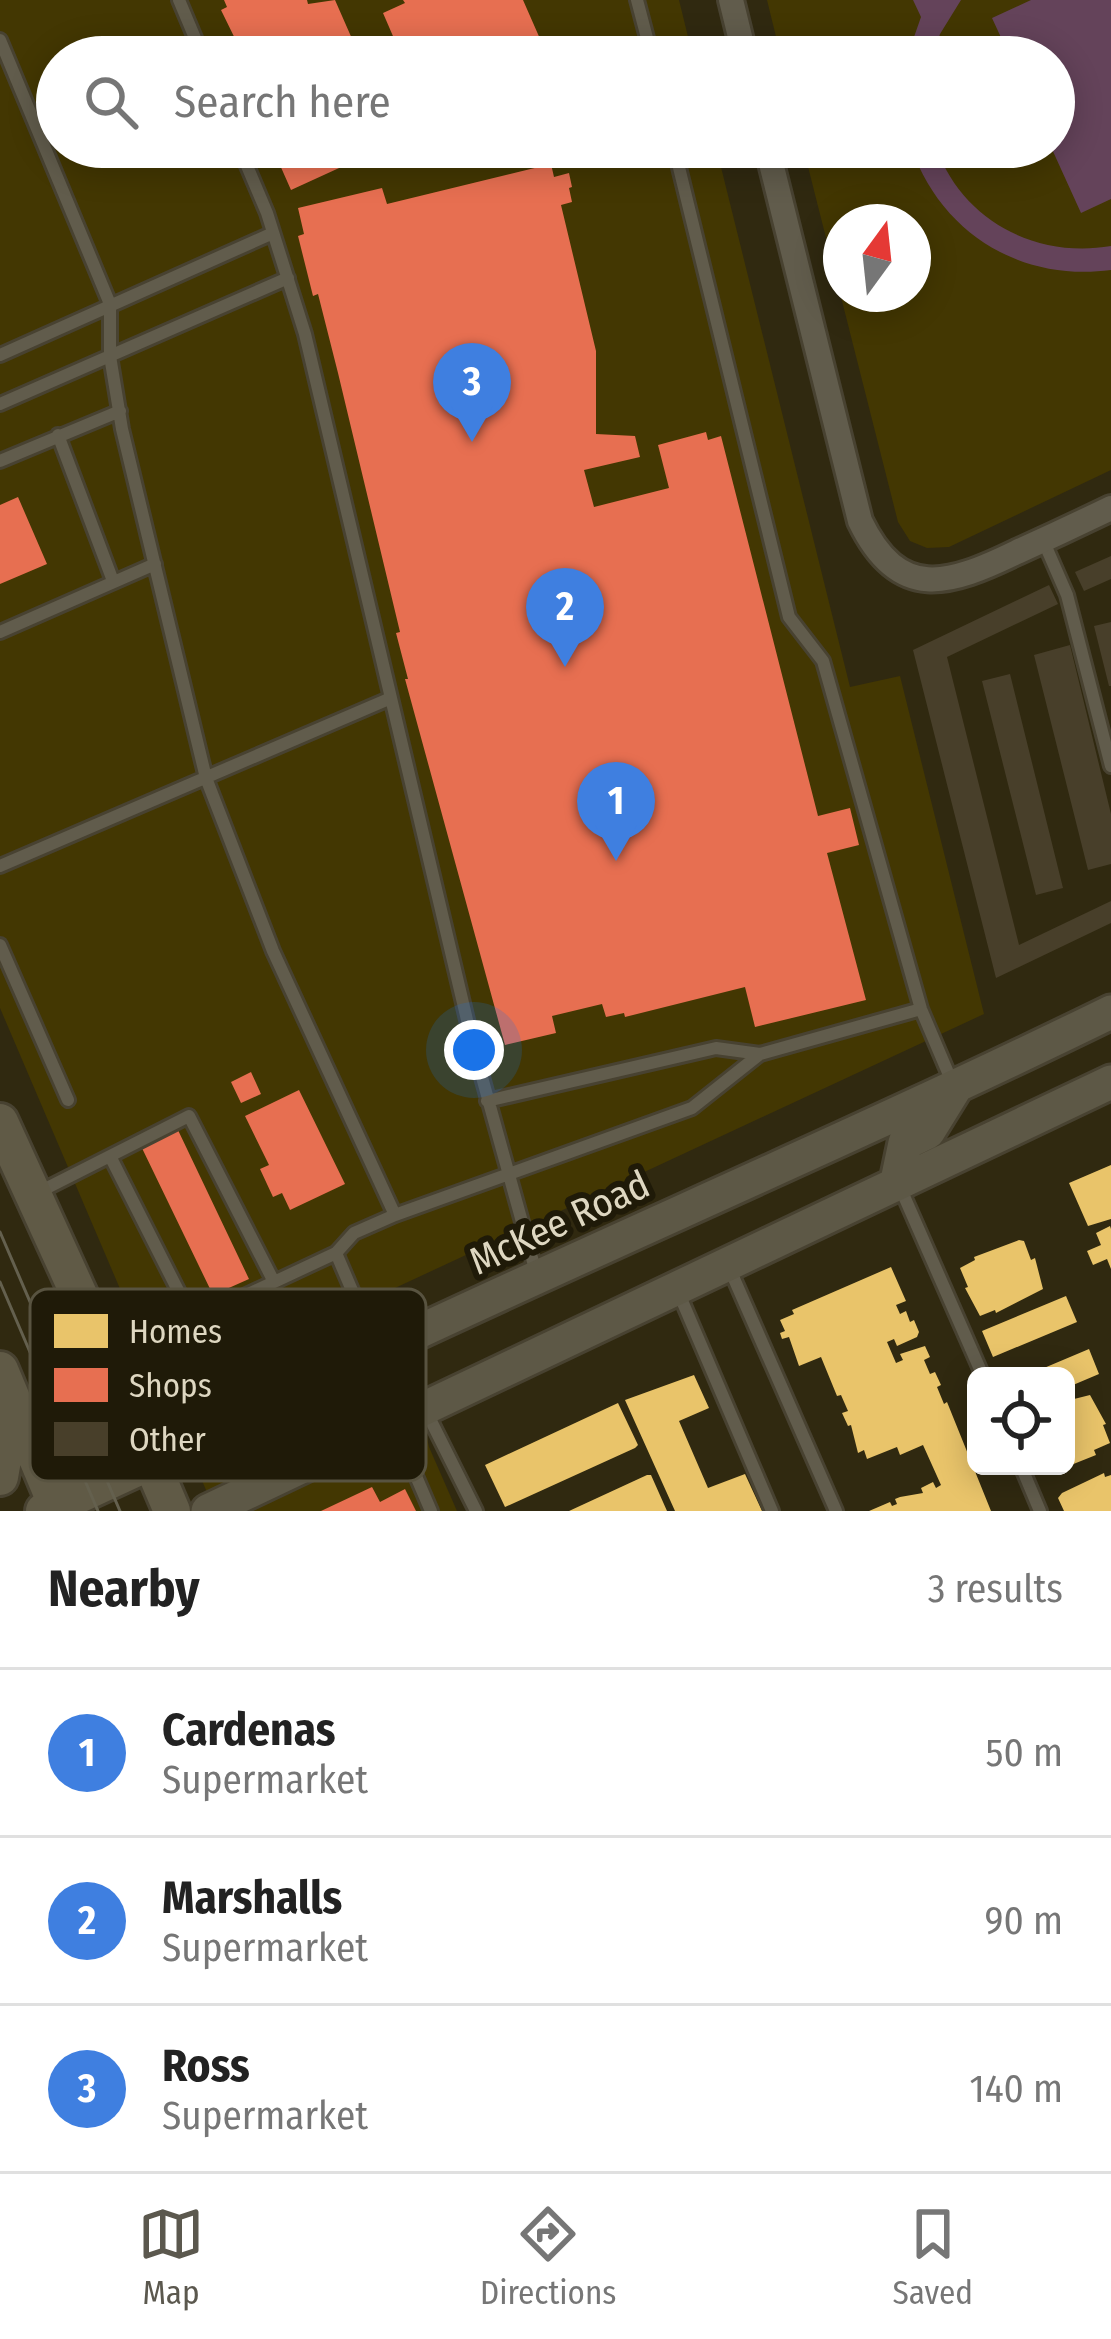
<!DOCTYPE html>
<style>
:root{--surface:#fff;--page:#f6f6f6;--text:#222;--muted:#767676;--line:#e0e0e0;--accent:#5b584e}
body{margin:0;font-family:"Fira Sans Condensed",sans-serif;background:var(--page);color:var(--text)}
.controls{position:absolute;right:36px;bottom:36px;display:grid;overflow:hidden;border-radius:18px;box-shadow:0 6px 30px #0003}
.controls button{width:108px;height:108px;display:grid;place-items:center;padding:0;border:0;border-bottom:3px solid var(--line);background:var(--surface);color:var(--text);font:60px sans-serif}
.compass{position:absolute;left:823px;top:204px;width:108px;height:108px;border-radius:50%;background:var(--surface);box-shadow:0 6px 30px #0003;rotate:15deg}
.you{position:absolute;left:474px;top:1050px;width:42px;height:42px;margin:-30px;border:9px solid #fff;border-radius:50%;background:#1a73e8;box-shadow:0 0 0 18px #1a73e833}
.badge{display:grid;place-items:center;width:78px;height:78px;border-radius:50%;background:var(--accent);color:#fff;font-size:39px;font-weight:700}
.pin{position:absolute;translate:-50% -99px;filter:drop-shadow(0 3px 6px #0008)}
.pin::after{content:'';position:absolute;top:63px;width:42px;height:36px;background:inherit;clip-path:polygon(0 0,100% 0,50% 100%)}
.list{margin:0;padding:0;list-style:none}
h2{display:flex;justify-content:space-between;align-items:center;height:156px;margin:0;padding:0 48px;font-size:51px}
h2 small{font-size:39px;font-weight:400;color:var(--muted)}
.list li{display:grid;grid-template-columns:78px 1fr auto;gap:36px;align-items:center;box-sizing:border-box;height:168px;padding:0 48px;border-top:3px solid var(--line)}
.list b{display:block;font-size:45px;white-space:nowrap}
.list p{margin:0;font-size:39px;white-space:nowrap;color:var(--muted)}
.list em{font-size:39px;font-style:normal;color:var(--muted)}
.icon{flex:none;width:66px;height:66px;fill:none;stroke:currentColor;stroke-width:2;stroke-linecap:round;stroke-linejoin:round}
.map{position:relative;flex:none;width:1111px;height:1511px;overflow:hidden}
.search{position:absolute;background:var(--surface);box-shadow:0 6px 30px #0003;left:36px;right:36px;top:36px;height:132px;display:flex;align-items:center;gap:30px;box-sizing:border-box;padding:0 42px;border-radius:66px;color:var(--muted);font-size:45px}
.sheet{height:660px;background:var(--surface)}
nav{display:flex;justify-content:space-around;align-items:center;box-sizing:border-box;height:168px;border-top:3px solid var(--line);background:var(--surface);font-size:33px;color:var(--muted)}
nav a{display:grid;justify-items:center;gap:6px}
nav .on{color:var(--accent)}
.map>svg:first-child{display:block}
.built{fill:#433702;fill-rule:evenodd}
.green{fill:#64435a}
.homes{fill:#e9c46a}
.shops{fill:#e76f51}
.building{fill:#483f2a}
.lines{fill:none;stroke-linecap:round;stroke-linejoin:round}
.lane-casing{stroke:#484231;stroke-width:18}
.street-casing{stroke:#484231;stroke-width:30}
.secondary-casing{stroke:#484231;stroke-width:39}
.primary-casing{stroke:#484231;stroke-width:42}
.lane{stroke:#615c4c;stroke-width:12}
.street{stroke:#615c4c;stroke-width:24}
.secondary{stroke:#5d5846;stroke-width:33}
.primary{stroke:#605a46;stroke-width:36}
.tram{stroke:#64604e;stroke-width:3}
.labels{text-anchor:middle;stroke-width:12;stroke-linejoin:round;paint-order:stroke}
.street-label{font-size:39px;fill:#ded7c1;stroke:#1f1a08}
.key{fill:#1f1a08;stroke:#585340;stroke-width:3}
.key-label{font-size:33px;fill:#ded7c1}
</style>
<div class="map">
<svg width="1111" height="1511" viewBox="0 0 1111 1511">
<rect width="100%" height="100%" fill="#302910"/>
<path class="built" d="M 0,0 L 679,0 L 693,57 L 57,57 L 57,147 L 716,147 L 850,687 L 900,676 L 984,1014 L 395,1288 L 429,1447 L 457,1511 L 215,1511 L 0,1008 Z
M 767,0 L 1111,0 L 1111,470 L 949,547 L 927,548 L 910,541 L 898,522 L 803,147 L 1054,147 L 1054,57 L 781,57 ZM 841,222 L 913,222 L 913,294 L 841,294 Z"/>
<path class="green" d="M 913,0 L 961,0 L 940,34 L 932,57 L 907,57 L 921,17 Z
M 1031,0 L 1111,0 L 1111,199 L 1081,213 L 1051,147 L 1054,57 L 1010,57 L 992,18 Z
M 911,147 L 936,147 C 962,220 1035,259 1111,246 L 1111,270 C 1020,282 941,233 911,147 Z"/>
<path class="homes" d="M 1111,1165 L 1111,1219 L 1088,1226 L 1069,1183 Z
M 1110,1226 L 1111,1229 L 1111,1269 L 1107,1259 L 1093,1265 L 1087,1251 L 1101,1245 L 1096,1233 Z
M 1019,1240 L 1024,1241 L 1031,1260 L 1035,1258 L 1043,1289 L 996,1313 L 995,1310 L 980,1316 L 965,1288 L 968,1287 L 960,1268 L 975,1260 L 974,1257 Z
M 891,1267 L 906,1301 L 896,1305 L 900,1314 L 906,1311 L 910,1322 L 914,1320 L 919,1332 L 917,1337 L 897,1346 L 894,1339 L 887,1342 L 896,1363 L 903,1360 L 900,1354 L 925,1346 L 930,1357 L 924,1360 L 930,1374 L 935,1372 L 941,1385 L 937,1387 L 944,1404 L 947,1402 L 991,1511 L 869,1511 L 890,1502 L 892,1506 L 897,1504 L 895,1499 L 900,1497 L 923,1493 L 921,1488 L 933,1482 L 936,1488 L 941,1485 L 923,1445 L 900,1455 L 897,1447 L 867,1459 L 864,1450 L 858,1453 L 851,1425 L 848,1426 L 842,1413 L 848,1411 L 841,1395 L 837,1396 L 821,1357 L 799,1366 L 789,1337 L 782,1339 L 780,1333 L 785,1331 L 780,1320 L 794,1314 L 792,1310 Z
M 1066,1296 L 1077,1322 L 993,1357 L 982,1331 Z
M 1089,1349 L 1099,1374 L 1066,1388 L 1066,1376 L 1025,1376 Z
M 694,1375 L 709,1408 L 679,1421 L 708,1488 L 745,1474 L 762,1511 L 675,1511 L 625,1400 Z
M 1090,1395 L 1106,1424 L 1103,1425 L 1110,1443 L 1094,1450 L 1096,1455 L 1066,1467 L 1066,1401 Z
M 618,1403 L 638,1445 L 635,1448 L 505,1507 L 485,1465 Z
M 1104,1473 L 1105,1477 L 1111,1475 L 1111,1511 L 1064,1511 L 1058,1498 L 1062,1493 Z
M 647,1475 L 651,1475 L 667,1511 L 569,1511 Z"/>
<path class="shops" d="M 224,0 L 307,0 L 308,4 L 335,0 L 360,57 L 244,57 L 221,10 L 227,7 Z
M 403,0 L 523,0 L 548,57 L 402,57 L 383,13 L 405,3 Z
M 272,147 L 385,147 L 291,190 Z
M 551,164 L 554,177 L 569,173 L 572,187 L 569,188 L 572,202 L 561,205 L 596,351 L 596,434 L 635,436 L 640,457 L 584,470 L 594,507 L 669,488 L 658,445 L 706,432 L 708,440 L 721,436 L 818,816 L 850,808 L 859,845 L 827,853 L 866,1000 L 755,1027 L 745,987 L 625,1017 L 624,1013 L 606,1017 L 602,1004 L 552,1016 L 556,1033 L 505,1045 L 405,679 L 408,679 L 396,633 L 400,632 L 338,373 L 318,294 L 313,296 L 298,236 L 304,234 L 298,208 L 382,188 L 387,204 Z
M 18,497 L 47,564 L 0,584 L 0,505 Z
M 251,1072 L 261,1094 L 241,1103 L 231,1082 Z
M 299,1090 L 345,1184 L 290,1210 L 282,1193 L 273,1197 L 260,1169 L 269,1165 L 245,1116 Z
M 177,1128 L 249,1279 L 213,1295 L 140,1144 Z
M 372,1487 L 380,1502 L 405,1489 L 416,1511 L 321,1511 Z"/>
<path class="building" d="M 1111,556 L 1111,579 L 1084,591 L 1075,572 Z
M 1049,585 L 1058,604 L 947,657 L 1019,945 L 1111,901 L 1111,923 L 996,978 L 913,650 Z
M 1111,622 L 1111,686 L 1109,686 L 1094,626 Z
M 1070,645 L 1111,814 L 1111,864 L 1088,870 L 1034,655 Z
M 1010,674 L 1063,888 L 1036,895 L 982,681 Z"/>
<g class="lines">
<defs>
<path id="lane" d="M 179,0 L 203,57
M 637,0 L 652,57
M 0,40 L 110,304 L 110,356 L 122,429 L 206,778 L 273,951 L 395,1215 L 692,1108 L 760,1054 L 921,1009
M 239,147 L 267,213 L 305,334 L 472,1041 L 537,1276
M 674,147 L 789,617 L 823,661 L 921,1009 L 952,1082
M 0,355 L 273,233
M 0,404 L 288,278
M 58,435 L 113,581
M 0,461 L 120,411
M 1043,540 L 1067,595 L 1111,766
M 0,632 L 155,564
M 0,866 L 391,698
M 0,945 L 68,1100
M 487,1101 L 716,1048 L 760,1054
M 110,1156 L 193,1320 L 336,1253 L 354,1233 L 395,1215
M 900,1187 L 983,1376
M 35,1194 L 189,1116 L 273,1280
M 336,1253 L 378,1351
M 728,1265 L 836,1511
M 677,1289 L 772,1511
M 426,1411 L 476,1511
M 394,1425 L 431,1511
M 1021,1466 L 1040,1511"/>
<path id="street" d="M 731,0 L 745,57
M 767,147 L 860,521 C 899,602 949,585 1017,552 C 1048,538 1080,523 1111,508"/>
<path id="secondary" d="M 897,1181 L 905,1143 L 928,1132 L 954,1090
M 152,1461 C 467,1301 794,1167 1111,1012
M 208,1511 L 1111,1082"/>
<path id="primary" d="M 0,1122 L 91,1321 L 172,1511
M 0,1370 L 59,1511
M 0,1477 L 8,1431 L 6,1404
M 44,1511 L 152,1461"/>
</defs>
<use href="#lane" class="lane-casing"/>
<use href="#street" class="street-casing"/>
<use href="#secondary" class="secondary-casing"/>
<use href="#primary" class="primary-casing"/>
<use href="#lane" class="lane"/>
<use href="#street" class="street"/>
<use href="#secondary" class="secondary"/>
<use href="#primary" class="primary"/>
<path class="tram" d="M 0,1232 L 120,1511
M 0,1282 L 98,1511"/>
</g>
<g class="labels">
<g class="street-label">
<text transform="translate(559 1222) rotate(-25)" y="14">McKee Road</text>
</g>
</g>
<rect x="30" y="1289" width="396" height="192" rx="18" class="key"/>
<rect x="54" y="1314" width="54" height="34" fill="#e9c46a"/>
<rect x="54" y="1368" width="54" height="34" fill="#e76f51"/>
<rect x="54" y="1422" width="54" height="34" fill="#483f2a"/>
<g class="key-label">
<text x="129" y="1343">Homes</text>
<text x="129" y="1397">Shops</text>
<text x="129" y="1451">Other</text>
</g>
</svg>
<div class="controls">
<button><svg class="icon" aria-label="locate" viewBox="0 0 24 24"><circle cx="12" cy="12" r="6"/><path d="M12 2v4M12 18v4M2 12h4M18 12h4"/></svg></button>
</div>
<svg class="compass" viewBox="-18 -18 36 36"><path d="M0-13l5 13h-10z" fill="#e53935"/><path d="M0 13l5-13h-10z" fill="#767676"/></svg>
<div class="you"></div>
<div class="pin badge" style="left:616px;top:861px;background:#3f7fe0">1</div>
<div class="pin badge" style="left:565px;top:667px;background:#3f7fe0">2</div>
<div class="pin badge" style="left:472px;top:442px;background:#3f7fe0">3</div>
<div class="search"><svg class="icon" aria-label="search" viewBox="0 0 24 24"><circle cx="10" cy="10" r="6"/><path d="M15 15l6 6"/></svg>Search here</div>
</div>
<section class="sheet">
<h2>Nearby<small>3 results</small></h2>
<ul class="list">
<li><span class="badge" style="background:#3f7fe0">1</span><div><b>Cardenas</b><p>Supermarket</p></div><em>50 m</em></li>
<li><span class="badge" style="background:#3f7fe0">2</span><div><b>Marshalls</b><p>Supermarket</p></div><em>90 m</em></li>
<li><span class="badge" style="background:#3f7fe0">3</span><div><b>Ross</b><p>Supermarket</p></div><em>140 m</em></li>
</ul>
</section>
<nav>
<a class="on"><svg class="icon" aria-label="map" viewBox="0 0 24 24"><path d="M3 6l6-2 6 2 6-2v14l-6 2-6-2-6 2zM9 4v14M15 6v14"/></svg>Map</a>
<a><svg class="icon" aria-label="directions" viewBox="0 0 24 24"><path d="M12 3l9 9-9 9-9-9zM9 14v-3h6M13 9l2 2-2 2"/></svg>Directions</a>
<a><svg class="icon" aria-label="saved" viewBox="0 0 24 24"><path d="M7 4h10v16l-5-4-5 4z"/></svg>Saved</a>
</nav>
